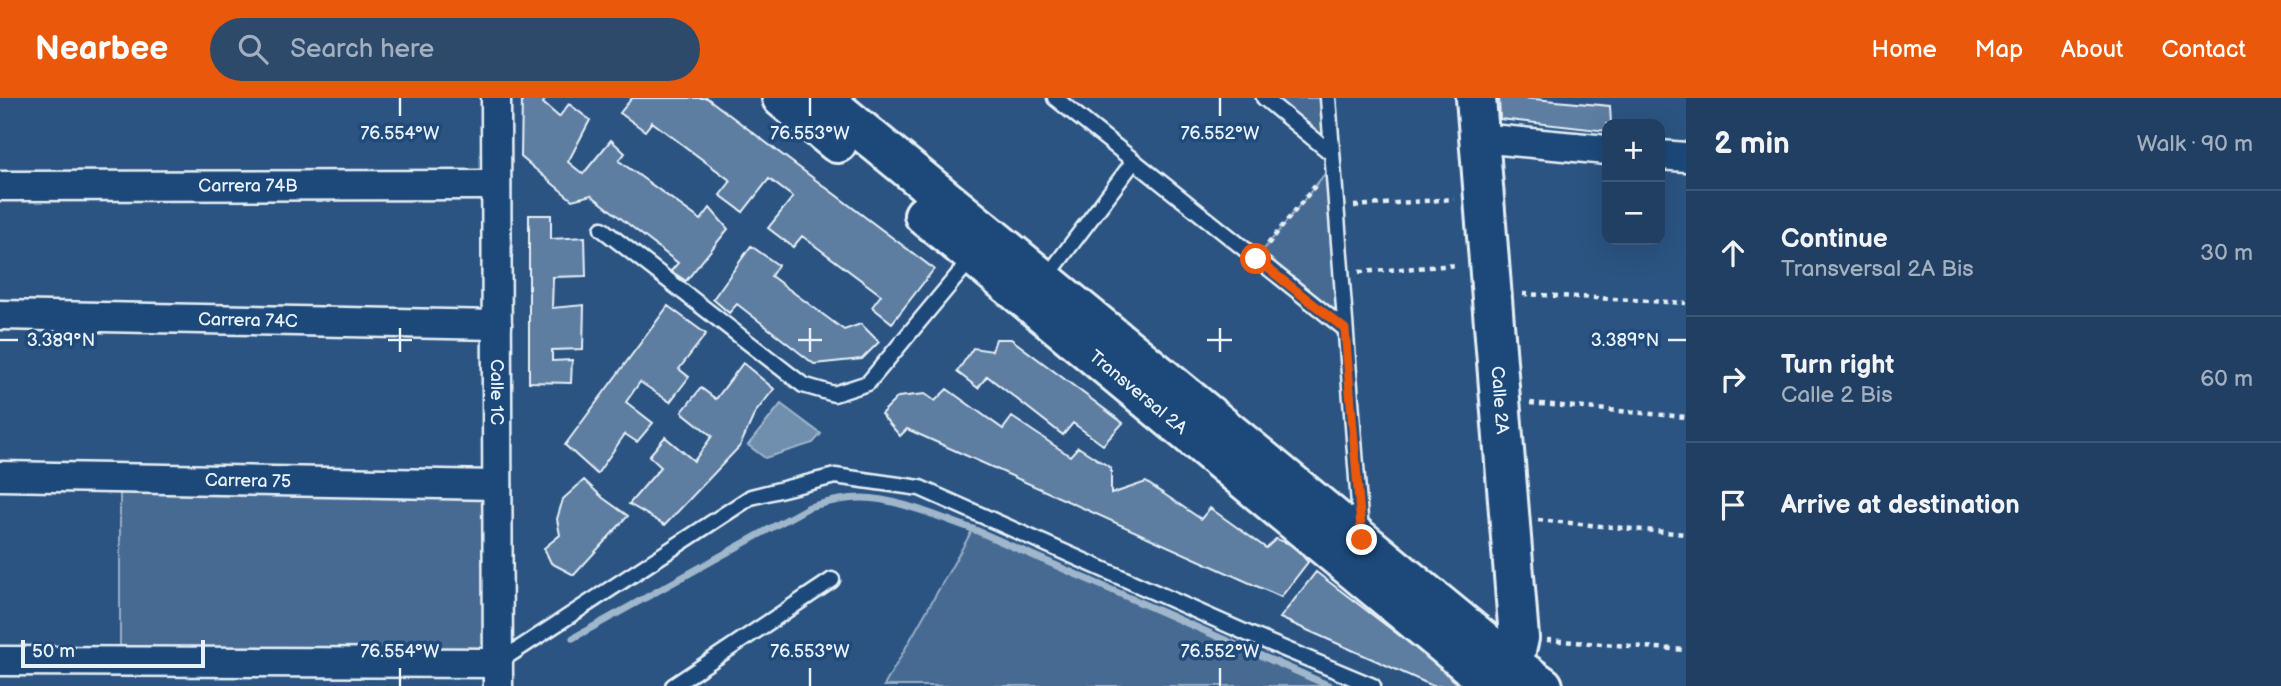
<!DOCTYPE html>
<meta charset="utf-8">
<style>
:root{--surface:#203f62;--page:#2d4a6b;--text:#f1f3f6;--muted:#a2afbe;--line:#3d5877;--accent:#ea580c}
body{margin:0;font-family:"Balsamiq Sans",sans-serif;background:var(--page);color:var(--text)}
.controls{position:absolute;right:21px;top:21px;display:grid;overflow:hidden;border-radius:14px;box-shadow:0 7px 28px #0002}
.controls button{width:63px;height:63px;display:grid;place-items:center;padding:0;border:0;border-bottom:2px solid var(--line);background:var(--surface);color:var(--text);font:35px sans-serif}
.scale{position:absolute;left:21px;bottom:18px;width:184px;box-sizing:border-box;padding-left:7px;border:4px solid #e8f1f8;border-top:0;font-size:19px;line-height:24px;white-space:nowrap;color:#e8f1f8;-webkit-text-stroke:5px #1f4a7a;paint-order:stroke}
.stop{position:absolute;width:21px;height:21px;margin:-16px;border:5px solid #ea580c;border-radius:50%;background:#fff}
.stop.end{background:#ea580c;border-color:#fff;box-shadow:0 2px 7px #0008}
.list{margin:0;padding:0;list-style:none}
h2{display:flex;justify-content:space-between;align-items:center;height:91px;margin:0;padding:0 28px;font-size:30px}
h2 small{font-size:23px;font-weight:400;color:var(--muted)}
.list li{display:grid;grid-template-columns:46px 1fr auto;gap:21px;align-items:center;box-sizing:border-box;height:126px;padding:0 28px;border-top:2px solid var(--line)}
.list b{display:block;font-size:26px;white-space:nowrap}
.list p{margin:0;font-size:23px;white-space:nowrap;color:var(--muted)}
.list em{font-size:23px;font-style:normal;color:var(--muted)}
.icon{flex:none;width:38px;height:38px;fill:none;stroke:currentColor;stroke-width:2;stroke-linecap:round;stroke-linejoin:round}
.map{position:relative;flex:none;width:1686px;height:588px;overflow:hidden}
header{display:flex;align-items:center;gap:42px;box-sizing:border-box;height:98px;padding:0 35px;background:var(--accent);color:#fff}
header strong{font-size:33px}
nav{display:flex;gap:38px;margin-inline-start:auto;font-size:24px}
.search{width:490px;height:63px;background:var(--page);display:flex;align-items:center;gap:18px;box-sizing:border-box;padding:0 24px;border-radius:38px;color:var(--muted);font-size:26px}
main{display:flex}
aside{flex:1;background:var(--surface)}
.map>svg:first-child{display:block}
.green{fill:#476b93;stroke:#98aec6;stroke-width:2}
.water{fill:#708ead;stroke:#a0b6cb;stroke-width:2}
.lines{fill:none;stroke-linecap:round;stroke-linejoin:round}
.stream{stroke:#a0b6cb;stroke-width:7}
.building{fill:#5d7da1;stroke:#e8f1f8;stroke-width:2}
.lane-casing{stroke:#e8f1f8;stroke-width:19}
.street-casing{stroke:#e8f1f8;stroke-width:33}
.secondary-casing{stroke:#e8f1f8;stroke-width:44}
.path{stroke:#e8f1f8;stroke-width:4.5;stroke-dasharray:5 5;stroke-linecap:butt}
.lane{stroke:#1f4a7a;stroke-width:14}
.street{stroke:#1f4a7a;stroke-width:28}
.secondary{stroke:#1f4a7a;stroke-width:38}
.route{stroke:#ea580c;stroke-width:9}
.ticks{fill:none;stroke:#e8f1f8;stroke-width:2.5}
.labels{text-anchor:middle;stroke-width:7;stroke-linejoin:round;paint-order:stroke}
.street-label{font-size:18px;fill:#e8f1f8;stroke:#1f4a7a}
.ticks-label{font-size:18px;text-anchor:middle;fill:#e8f1f8;stroke:#1f4a7a;stroke-width:7;stroke-linejoin:round;paint-order:stroke}
</style>
<header>
<strong>Nearbee</strong>
<div class="search"><svg class="icon" aria-label="search" viewBox="0 0 24 24"><circle cx="10" cy="10" r="6"/><path d="M15 15l6 6"/></svg>Search here</div>
<nav><a>Home</a><a>Map</a><a>About</a><a>Contact</a></nav>
</header>
<main>
<div class="map">
<svg width="1686" height="588" viewBox="0 0 1686 588">
<rect width="100%" height="100%" fill="#2b5482"/>
<filter id="ink" filterUnits="userSpaceOnUse"><feTurbulence type="fractalNoise" baseFrequency=".0143" numOctaves="2"/><feDisplacementMap in="SourceGraphic" scale="14" xChannelSelector="R" yChannelSelector="G"/><feConvolveMatrix kernelMatrix="1 2 1 2 8 2 1 2 1" color-interpolation-filters="sRGB"/></filter>
<g filter="url(#ink)">
<path class="green" d="M 1264,0 L 1328,0 L 1331,55 Z
M 1332,67 L 1345,231 L 1256,161 Z
M 120,380 L 497,387 L 497,565 L 120,564 Z
M 973,431 L 1330,588 L 884,588 Z"/>
<path class="water" d="M 781,306 L 821,336 L 813,345 L 765,360 L 748,347 Z"/>
<g class="lines">
<path class="stream" d="M 573,540 L 809,409 C 827,404 843,400 862,400 C 896,400 941,420 973,431 L 1330,588"/>
</g>
<path class="building" d="M 522,0 L 546,0 L 543,5 L 559,19 L 569,6 L 590,22 L 568,64 L 583,76 L 611,42 L 625,55 L 619,63 L 701,122 L 710,110 L 728,131 L 686,183 L 671,173 L 678,165 L 591,97 L 572,102 L 521,59 Z
M 632,0 L 707,0 L 934,171 L 892,225 L 872,209 L 881,197 L 802,138 L 793,149 L 768,130 L 793,99 L 769,81 L 743,114 L 720,97 L 731,83 L 652,24 L 645,33 L 620,15 Z
M 1499,0 L 1523,0 L 1610,8 L 1611,26 L 1607,26 L 1607,33 L 1500,21 Z
M 529,117 L 551,117 L 551,141 L 585,139 L 586,178 L 553,179 L 552,210 L 584,207 L 583,251 L 552,252 L 552,263 L 572,262 L 571,285 L 529,284 Z
M 751,148 L 778,167 L 771,178 L 844,232 L 861,226 L 879,244 L 862,261 L 814,266 L 737,206 L 729,215 L 713,201 Z
M 668,208 L 706,236 L 679,271 L 689,279 L 670,304 L 640,284 L 626,304 L 653,325 L 637,344 L 625,336 L 597,376 L 565,347 Z
M 996,241 L 1011,241 L 1123,325 L 1103,347 L 1073,325 L 1063,337 L 987,278 L 978,290 L 957,274 L 973,250 L 992,253 Z
M 743,265 L 774,291 L 755,315 L 740,348 L 665,427 L 629,406 L 661,369 L 649,358 L 665,339 L 694,363 L 712,338 L 682,314 L 701,290 L 716,301 Z
M 947,291 L 1003,331 L 1012,319 L 1070,358 L 1078,349 L 1111,370 L 1111,396 L 1146,384 L 1201,421 L 1210,410 L 1266,450 L 1276,441 L 1293,447 L 1308,464 L 1281,499 L 907,331 L 900,338 L 881,316 L 898,299 L 925,296 L 935,303 Z
M 584,382 L 603,400 L 628,418 L 574,477 L 551,465 L 544,450 L 560,437 L 557,421 L 563,401 Z
M 1316,474 L 1466,588 L 1433,588 L 1280,520 Z"/>
<g class="lines">
<defs>
<path id="lane" d="M 1055,0 L 1345,231
M 1264,0 L 1331,55
M 1328,0 L 1361,433
M 602,131 L 803,287 L 834,296 L 868,285 L 972,160
M 1046,180 L 1134,63
M 497,565 L 751,399 L 835,378 L 920,390 L 1251,537 L 1373,588
M 673,588 L 832,482"/>
<g id="street">
<path id="s1" d="M 496,0 L 498,588"/>
<path d="M 1479,40 L 1607,52"/>
<path d="M 1660,57 L 1686,59"/>
<path id="s2" d="M 0,88 L 496,87"/>
<path id="s3" d="M 0,217 L 497,227"/>
<path id="s4" d="M 0,378 L 497,387"/>
<path d="M 0,563 L 497,565"/>
</g>
<g id="secondary">
<path d="M 782,0 L 837,45"/>
<path d="M 822,0 L 1512,566 L 1543,588"/>
<path id="s5" d="M 1476,0 L 1519,540 L 1508,586"/>
<path id="s6" d="M 924,117 L 1494,588"/>
</g>
</defs>
<use href="#lane" class="lane-casing"/>
<use href="#street" class="street-casing"/>
<use href="#secondary" class="secondary-casing"/>
<path class="path" d="M 1354,108 L 1454,101
M 1268,146 L 1315,88
M 1359,174 L 1458,167
M 1523,196 L 1686,205
M 1530,305 L 1686,319
M 1538,422 L 1686,436
M 1547,542 L 1686,552"/>
<use href="#lane" class="lane"/>
<use href="#street" class="street"/>
<use href="#secondary" class="secondary"/>
</g>
</g>
<g class="lines" filter="url(#ink)">
<path class="route" d="M 1256,161 L 1345,231 L 1362,442"/>
</g>
<path class="ticks" d="M 400,0 L 400,18M 810,0 L 810,18M 1220,0 L 1220,18M 400,230 L 400,254M 810,230 L 810,254M 1220,230 L 1220,254M 0,242 L 18,242M 388,242 L 412,242M 798,242 L 822,242M 1207,242 L 1232,242M 1668,242 L 1686,242M 400,570 L 400,588M 810,570 L 810,588M 1220,570 L 1220,588"/>
<g class="labels">
<g class="street-label">
<text dy="6" stroke="none"><textPath href="#s2" startOffset="248">Carrera 74B</textPath></text>
<text dy="6" stroke="none"><textPath href="#s3" startOffset="248">Carrera 74C</textPath></text>
<text dy="6" stroke="none"><textPath href="#s1" startOffset="294">Calle 1C</textPath></text>
<text dy="6" stroke="none"><textPath href="#s6" startOffset="278">Transversal 2A</textPath></text>
<text dy="6" stroke="none"><textPath href="#s5" startOffset="303">Calle 2A</textPath></text>
<text dy="6" stroke="none"><textPath href="#s4" startOffset="248">Carrera 75</textPath></text>
</g>
</g>
<g class="ticks-label">
<text x="400" y="41">76.554°W</text>
<text x="810" y="41">76.553°W</text>
<text x="1220" y="41">76.552°W</text>
<text x="61" y="248">3.389°N</text>
<text x="1625" y="248">3.389°N</text>
<text x="400" y="559">76.554°W</text>
<text x="810" y="559">76.553°W</text>
<text x="1220" y="559">76.552°W</text>
</g>
</svg>
<div class="controls">
<button>+</button>
<button>−</button>
</div>
<div class="scale">50 m</div>
<div class="stop" style="left:1256px;top:161px"></div>
<div class="stop end" style="left:1362px;top:442px"></div>
</div>
<aside>
<h2>2 min<small>Walk · 90 m</small></h2>
<ul class="list">
<li><svg class="icon" aria-label="ahead" viewBox="0 0 24 24"><path d="M12 20V5M6 11l6-6 6 6"/></svg><div><b>Continue</b><p>Transversal 2A Bis</p></div><em>30 m</em></li>
<li><svg class="icon" aria-label="right" viewBox="0 0 24 24"><path d="M7 20v-9h11M14 6l5 5-5 5"/></svg><div><b>Turn right</b><p>Calle 2 Bis</p></div><em>60 m</em></li>
<li><svg class="icon" aria-label="arrive" viewBox="0 0 24 24"><path d="M6 21V4h12l-3 4 3 4H6"/></svg><div><b>Arrive at destination</b></div></li>
</ul>
</aside>
</main>
